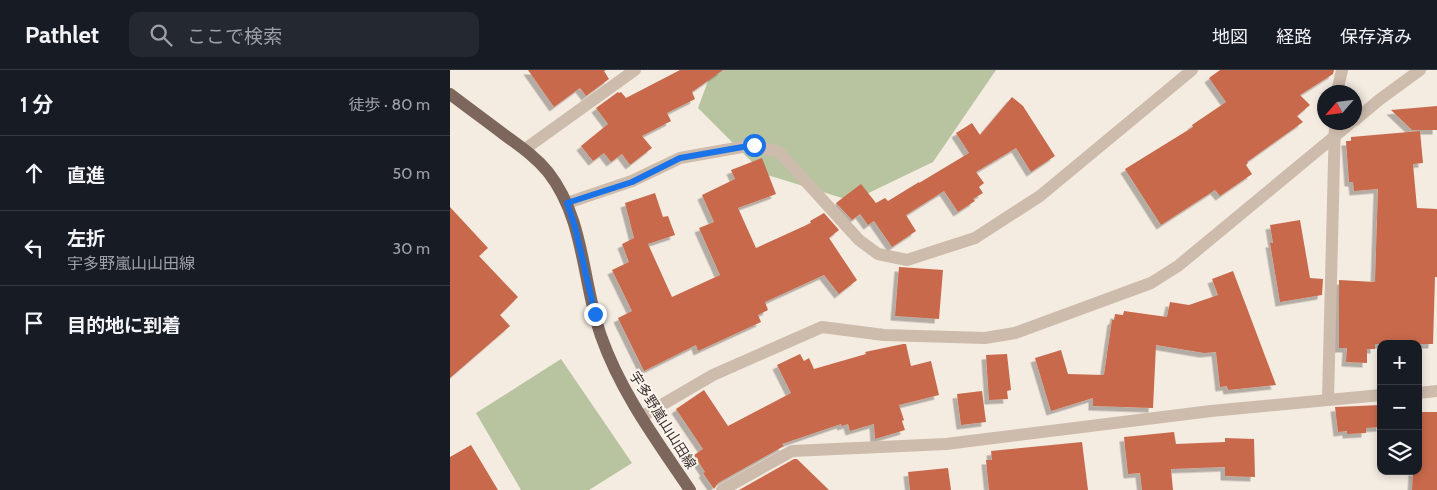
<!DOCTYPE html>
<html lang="ja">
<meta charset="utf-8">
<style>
:root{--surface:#171b24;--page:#242831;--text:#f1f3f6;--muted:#9ea1a6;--line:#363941}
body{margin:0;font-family:Cabin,"Noto Sans JP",sans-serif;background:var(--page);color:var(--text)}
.controls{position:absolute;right:15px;bottom:15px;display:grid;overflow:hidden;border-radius:10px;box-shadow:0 2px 8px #0003}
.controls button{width:45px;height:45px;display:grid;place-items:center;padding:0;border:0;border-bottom:1px solid var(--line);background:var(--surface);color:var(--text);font:25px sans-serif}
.compass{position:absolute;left:867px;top:15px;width:45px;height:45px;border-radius:50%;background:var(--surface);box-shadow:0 2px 8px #0003;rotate:242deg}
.stop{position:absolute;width:15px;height:15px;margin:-11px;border:4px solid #1a73e8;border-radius:50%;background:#fff}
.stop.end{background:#1a73e8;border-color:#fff;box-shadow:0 1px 5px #0008}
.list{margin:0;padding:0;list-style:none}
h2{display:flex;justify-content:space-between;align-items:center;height:65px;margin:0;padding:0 20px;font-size:21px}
h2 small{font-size:16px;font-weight:400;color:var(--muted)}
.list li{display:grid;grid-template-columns:32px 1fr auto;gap:15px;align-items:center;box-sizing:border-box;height:75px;padding:0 20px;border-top:1px solid var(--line)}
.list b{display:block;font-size:19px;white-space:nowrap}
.list p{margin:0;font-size:16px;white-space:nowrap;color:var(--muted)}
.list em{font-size:16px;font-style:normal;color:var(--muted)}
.icon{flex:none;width:28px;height:28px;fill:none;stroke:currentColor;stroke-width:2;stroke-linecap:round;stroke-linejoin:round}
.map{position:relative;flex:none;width:987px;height:420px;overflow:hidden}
header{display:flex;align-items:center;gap:30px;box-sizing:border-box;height:70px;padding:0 25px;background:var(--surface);border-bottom:1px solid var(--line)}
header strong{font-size:24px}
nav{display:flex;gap:28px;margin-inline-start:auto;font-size:18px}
.search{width:350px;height:45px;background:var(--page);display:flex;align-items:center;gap:12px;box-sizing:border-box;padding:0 18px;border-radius:10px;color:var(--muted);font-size:19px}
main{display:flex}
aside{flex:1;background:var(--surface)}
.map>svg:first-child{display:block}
.green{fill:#b8c4a0}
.building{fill:#c8694b;filter:url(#shadow)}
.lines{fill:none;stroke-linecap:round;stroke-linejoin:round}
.service{stroke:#cdbbac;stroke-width:12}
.minor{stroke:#cdbbac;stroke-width:12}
.primary{stroke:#7d675c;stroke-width:12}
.route{stroke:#1a73e8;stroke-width:6}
.labels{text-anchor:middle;stroke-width:4;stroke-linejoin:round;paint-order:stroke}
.street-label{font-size:14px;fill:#3b302b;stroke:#fbf5ee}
</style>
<header>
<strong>Pathlet</strong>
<div class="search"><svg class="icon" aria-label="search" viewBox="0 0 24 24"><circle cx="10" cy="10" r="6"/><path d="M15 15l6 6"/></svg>ここで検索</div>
<nav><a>地図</a><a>経路</a><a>保存済み</a></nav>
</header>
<main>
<aside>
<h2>1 分<small>徒歩 · 80 m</small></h2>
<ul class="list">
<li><svg class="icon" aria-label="ahead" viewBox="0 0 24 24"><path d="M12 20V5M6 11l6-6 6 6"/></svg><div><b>直進</b></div><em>50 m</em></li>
<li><svg class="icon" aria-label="left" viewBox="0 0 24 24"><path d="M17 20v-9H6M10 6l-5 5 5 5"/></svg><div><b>左折</b><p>宇多野嵐山山田線</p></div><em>30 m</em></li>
<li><svg class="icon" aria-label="arrive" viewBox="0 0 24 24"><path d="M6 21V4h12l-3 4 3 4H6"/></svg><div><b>目的地に到着</b></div></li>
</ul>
</aside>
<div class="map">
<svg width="987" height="420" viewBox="0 0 987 420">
<defs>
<filter id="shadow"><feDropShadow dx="-4.5" dy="4.5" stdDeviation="0" flood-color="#0004"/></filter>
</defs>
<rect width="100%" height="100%" fill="#f4ebe1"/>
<path class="green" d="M 267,0 L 546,0 L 483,92 L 402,131 L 314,104 L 248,38 L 261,3 Z
M 111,289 L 182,393 L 139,420 L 71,420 L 26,343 Z"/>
<path class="building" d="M 78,0 L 156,0 L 154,1 L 159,9 L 136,26 L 130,18 L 104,37 Z
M 230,0 L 273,0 L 242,22 L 245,29 L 217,43 L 221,51 L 192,66 L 202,78 L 180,95 L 172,84 L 161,92 L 154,83 L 143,91 L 131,76 L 158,54 L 146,38 L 168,22 L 169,23 L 171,22 L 176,28 Z
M 770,0 L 884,0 L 883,4 L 850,25 L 860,35 L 847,46 L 853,52 L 797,92 L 798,93 L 796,95 L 802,104 L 770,126 L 765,120 L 711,155 L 675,99 L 743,57 L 742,55 L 776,32 L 759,8 Z
M 562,27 L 573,36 L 605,86 L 581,102 L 566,78 L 526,102 L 534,113 L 529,117 L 533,123 L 523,129 L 525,131 L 508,142 L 494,121 L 456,145 L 466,161 L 442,177 L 424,151 L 418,155 L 410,144 L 402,150 L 386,133 L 411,114 L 426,133 L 435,128 L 438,131 L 469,112 L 469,113 L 519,83 L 506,63 L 522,53 L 530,65 Z
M 987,36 L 987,60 L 962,60 L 941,40 Z
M 970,61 L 973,93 L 963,94 L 967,138 L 987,139 L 987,207 L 985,207 L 983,274 L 925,274 L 925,279 L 917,279 L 917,293 L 896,292 L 897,278 L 889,278 L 889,210 L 925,212 L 928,119 L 904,121 L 903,112 L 899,112 L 896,71 L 901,71 L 901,67 Z
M 312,88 L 326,124 L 288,138 L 306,178 L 361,153 L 360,151 L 374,143 L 389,160 L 379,168 L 407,210 L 389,224 L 374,205 L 315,232 L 318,240 L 308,245 L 311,252 L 248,281 L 246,275 L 194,301 L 168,248 L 182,241 L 162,200 L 179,192 L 172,174 L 184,168 L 175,133 L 205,123 L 213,147 L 218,146 L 225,165 L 198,174 L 222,227 L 270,205 L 249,158 L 264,152 L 252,125 L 285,109 L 281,100 Z
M 0,137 L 38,178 L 29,186 L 68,227 L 50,245 L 60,256 L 0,308 Z
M 850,150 L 860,208 L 873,209 L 872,225 L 830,232 L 820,173 L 823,173 L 820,155 Z
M 449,197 L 493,200 L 489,249 L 445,246 Z
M 783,201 L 826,315 L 778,320 L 777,316 L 770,317 L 766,282 L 754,283 L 706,275 L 703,338 L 643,336 L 643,328 L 601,341 L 585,288 L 611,280 L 618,304 L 654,305 L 662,250 L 664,250 L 665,244 L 673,245 L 674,241 L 717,247 L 720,232 L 739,235 L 768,225 L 762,209 Z
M 453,274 L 456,274 L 461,296 L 481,291 L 489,325 L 449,335 L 454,350 L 452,351 L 455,360 L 425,369 L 424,354 L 400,361 L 398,354 L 392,356 L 391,354 L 332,374 L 334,376 L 268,413 L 264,419 L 253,403 L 255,402 L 244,385 L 253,379 L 226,339 L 254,320 L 278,356 L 341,323 L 327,295 L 350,284 L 354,291 L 359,288 L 364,299 L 416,284 L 415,282 Z
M 557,284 L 561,320 L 557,321 L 558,329 L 539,330 L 536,285 Z
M 532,321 L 536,352 L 511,355 L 507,324 Z
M 931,335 L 931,357 L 916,358 L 916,363 L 897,364 L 897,361 L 888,362 L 885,337 Z
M 970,342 L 987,342 L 987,420 L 962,420 L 963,401 L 968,401 Z
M 724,362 L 726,374 L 775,372 L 775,368 L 804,369 L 805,407 L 775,406 L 775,397 L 721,399 L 723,420 L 692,420 L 690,403 L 678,404 L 674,367 Z
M 632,372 L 638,420 L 539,420 L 536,390 L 542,390 L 541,381 Z
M 21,375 L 48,420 L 0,420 L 0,387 Z
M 344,389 L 347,389 L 379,420 L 289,420 Z
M 498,398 L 501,420 L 460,420 L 458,402 Z"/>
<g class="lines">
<path class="service" d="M 887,22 L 892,0
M 878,329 L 885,52"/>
<path class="minor" d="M 904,51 L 929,30 L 970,0
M 75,79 L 185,0
M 117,133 L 182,111 L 230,88 L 303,75 L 329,82 L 409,170 L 428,184 L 457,190 L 525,168 L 590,126 L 742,0
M 968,323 L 987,321
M 191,347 L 263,305 L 372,257 L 434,265 L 535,268 L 565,263 L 701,213 L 728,196 L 902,52
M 272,420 L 342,381 L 496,374 L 761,341 L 931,325"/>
<path class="primary" d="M 0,24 C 17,37 35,50 52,63 C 68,75 85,86 98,102 C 135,149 132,212 151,266 C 171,323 207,371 240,420"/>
</g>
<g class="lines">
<path class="route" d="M 145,244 L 125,157 L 117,133 L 182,112 L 230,88 L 304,75"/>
</g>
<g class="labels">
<g class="street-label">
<text transform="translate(213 350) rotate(58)" y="5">宇多野嵐山山田線</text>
</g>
</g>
</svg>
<div class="controls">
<button>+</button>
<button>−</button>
<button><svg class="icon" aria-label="layers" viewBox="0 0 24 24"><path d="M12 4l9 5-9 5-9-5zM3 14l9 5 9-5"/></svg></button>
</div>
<svg class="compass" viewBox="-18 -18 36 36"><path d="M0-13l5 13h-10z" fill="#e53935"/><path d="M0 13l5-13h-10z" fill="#9ea1a6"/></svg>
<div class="stop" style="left:304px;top:75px"></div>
<div class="stop end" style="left:145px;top:244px"></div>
</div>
</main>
